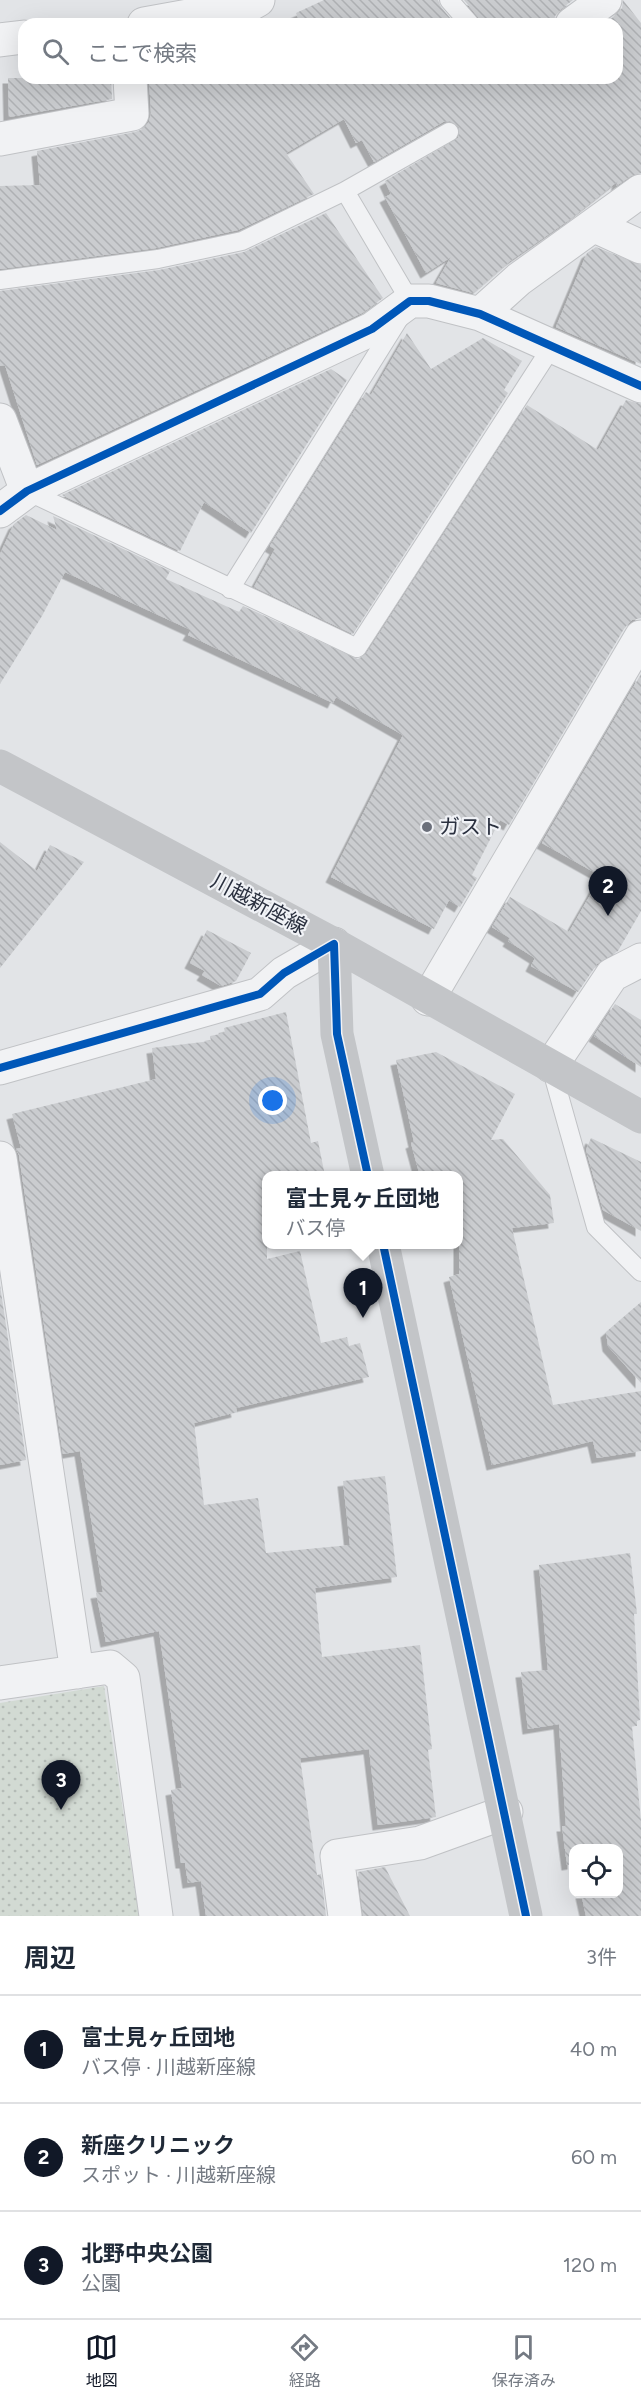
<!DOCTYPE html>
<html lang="ja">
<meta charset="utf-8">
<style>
:root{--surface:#fff;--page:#f2f2f3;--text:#1f2937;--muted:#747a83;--line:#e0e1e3;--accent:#111827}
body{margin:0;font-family:Figtree,"Noto Sans JP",sans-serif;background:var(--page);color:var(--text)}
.controls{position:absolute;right:18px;bottom:18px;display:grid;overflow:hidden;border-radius:12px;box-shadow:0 6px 24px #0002}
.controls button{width:54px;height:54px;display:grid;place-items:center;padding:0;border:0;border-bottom:2px solid var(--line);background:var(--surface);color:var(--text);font:30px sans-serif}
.you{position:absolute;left:273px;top:1101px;width:21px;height:21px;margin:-15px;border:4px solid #fff;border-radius:50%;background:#1a73e8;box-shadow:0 0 0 9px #1a73e833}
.badge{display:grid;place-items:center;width:39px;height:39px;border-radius:50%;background:var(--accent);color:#fff;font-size:20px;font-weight:700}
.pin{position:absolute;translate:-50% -50px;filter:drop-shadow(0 2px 3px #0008)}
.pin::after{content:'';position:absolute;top:32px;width:21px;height:18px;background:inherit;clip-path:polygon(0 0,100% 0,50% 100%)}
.popup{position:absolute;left:262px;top:1171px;width:201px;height:78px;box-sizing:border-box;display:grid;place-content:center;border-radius:12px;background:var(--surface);filter:drop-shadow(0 2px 4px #0005);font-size:20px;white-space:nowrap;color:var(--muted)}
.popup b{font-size:22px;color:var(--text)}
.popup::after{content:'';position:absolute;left:50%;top:100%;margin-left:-12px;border:12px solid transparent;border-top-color:var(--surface)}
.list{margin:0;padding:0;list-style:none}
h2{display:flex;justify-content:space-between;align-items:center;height:78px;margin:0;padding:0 24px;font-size:26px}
h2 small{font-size:20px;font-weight:400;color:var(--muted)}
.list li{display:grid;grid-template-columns:39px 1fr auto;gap:18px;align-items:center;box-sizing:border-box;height:108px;padding:0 24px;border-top:2px solid var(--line)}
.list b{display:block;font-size:22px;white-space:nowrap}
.list p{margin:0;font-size:20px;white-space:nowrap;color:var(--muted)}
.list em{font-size:20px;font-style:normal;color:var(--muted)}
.icon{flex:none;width:33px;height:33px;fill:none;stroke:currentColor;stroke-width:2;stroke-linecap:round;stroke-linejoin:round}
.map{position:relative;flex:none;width:641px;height:1916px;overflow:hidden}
.search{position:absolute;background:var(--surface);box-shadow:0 6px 24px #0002;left:18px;right:18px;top:18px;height:66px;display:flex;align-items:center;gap:15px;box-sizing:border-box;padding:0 21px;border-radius:18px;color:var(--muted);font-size:22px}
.sheet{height:402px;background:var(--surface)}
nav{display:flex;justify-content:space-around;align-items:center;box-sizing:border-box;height:84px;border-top:2px solid var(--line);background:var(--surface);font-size:16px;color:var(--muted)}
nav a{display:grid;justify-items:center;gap:3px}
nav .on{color:var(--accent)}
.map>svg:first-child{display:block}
.park{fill:url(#park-dots)}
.building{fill:url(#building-back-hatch);filter:url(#shadow)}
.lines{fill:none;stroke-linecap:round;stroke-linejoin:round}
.lane-casing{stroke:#c0c2c5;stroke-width:20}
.street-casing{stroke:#c0c2c5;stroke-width:35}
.lane{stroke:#f1f2f4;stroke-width:18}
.street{stroke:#f1f2f4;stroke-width:33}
.secondary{stroke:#c3c5c8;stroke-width:33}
.cycleway-casing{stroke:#f0f2f6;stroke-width:11}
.cycleway{stroke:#0057b8;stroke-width:8}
.poi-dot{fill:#6a6f7a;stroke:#f0f2f6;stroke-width:2}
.labels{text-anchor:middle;stroke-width:4.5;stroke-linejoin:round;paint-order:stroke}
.poi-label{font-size:21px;fill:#2a303f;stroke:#f0f2f6;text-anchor:start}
.street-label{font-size:21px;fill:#2a303f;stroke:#f0f2f6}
</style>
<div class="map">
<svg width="641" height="1916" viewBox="0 0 641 1916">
<defs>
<pattern id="park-dots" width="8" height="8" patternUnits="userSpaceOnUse" patternTransform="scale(1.5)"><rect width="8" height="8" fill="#d2dad3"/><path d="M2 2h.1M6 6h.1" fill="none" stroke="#b4bbb6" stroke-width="1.8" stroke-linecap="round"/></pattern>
<pattern id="building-back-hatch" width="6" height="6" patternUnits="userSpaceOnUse" patternTransform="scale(1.5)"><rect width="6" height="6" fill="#cacccf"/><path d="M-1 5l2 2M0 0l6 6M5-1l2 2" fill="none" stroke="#aeb0b3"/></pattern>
<filter id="shadow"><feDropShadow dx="-5.5" dy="5.5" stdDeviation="0" flood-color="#0004"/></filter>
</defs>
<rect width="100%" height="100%" fill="#e2e4e7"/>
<path class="park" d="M 104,1686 L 139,1916 L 0,1916 L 0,1703 Z"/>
<path class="building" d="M 324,0 L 438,0 L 441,7 L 455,24 L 300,24 L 296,13 Z
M 464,0 L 573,0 L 561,9 L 555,16 L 554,24 L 481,24 L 478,17 Z
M 623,0 L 641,23 L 641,173 L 631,176 L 616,186 L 618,181 L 569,220 L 510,261 L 473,293 L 436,283 L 451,257 L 426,273 L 385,197 L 391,194 L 385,181 L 458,138 L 459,127 L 450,121 L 443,122 L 374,162 L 362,140 L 356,143 L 344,119 L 286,153 L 314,194 L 238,230 L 156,248 L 0,269 L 0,186 L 40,185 L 37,151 L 135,132 L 143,129 L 149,122 L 151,113 L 149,78 L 617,78 L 617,24 L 604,24 L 616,15 L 622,8 Z
M 8,78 L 111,78 L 112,99 L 9,117 Z
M 326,213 L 383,298 L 362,313 L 37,465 L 5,365 L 0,366 L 0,291 L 159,270 L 244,252 Z
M 596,247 L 641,265 L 641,364 L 556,327 L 587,253 Z
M 407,333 L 431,369 L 483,338 L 522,361 L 504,390 L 508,393 L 353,634 L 254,587 L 275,549 L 270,546 L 366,392 L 371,395 Z
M 331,369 L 347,380 L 251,533 L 204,502 L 180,551 L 62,495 Z
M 626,400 L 641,404 L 641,618 L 632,620 L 625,627 L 509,825 L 500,820 L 472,875 L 477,878 L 460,907 L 449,900 L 434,929 L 331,877 L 403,735 L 336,697 L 333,703 L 188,635 L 191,630 L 65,572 L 42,616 L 0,684 L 0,554 L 14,524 L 26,515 L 57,530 L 53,516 L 170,571 L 166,579 L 239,612 L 243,606 L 358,659 L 366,654 L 527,405 L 598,450 Z
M 641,674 L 641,911 L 618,951 L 597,964 L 578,992 L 531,966 L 535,958 L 508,941 L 510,938 L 492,927 L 510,897 L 569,932 L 601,876 L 542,843 Z
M 0,842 L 37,871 L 50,845 L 84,862 L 0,968 Z
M 207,930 L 251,953 L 236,981 L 221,986 L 202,975 L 205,971 L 190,963 Z
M 615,1004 L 641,1020 L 641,1067 L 594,1036 Z
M 286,1012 L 311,1143 L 318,1141 L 325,1176 L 267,1176 L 267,1259 L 300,1251 L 321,1343 L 347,1337 L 349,1346 L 360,1343 L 369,1377 L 236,1408 L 237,1412 L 194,1423 L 204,1505 L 258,1498 L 266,1553 L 350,1545 L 343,1481 L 385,1476 L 397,1577 L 315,1588 L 322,1657 L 420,1645 L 432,1749 L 428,1750 L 436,1817 L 378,1825 L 369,1749 L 300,1758 L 317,1875 L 321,1874 L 326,1916 L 206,1916 L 201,1881 L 188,1883 L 185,1863 L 181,1863 L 171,1790 L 182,1788 L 159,1631 L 106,1642 L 96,1593 L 103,1592 L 80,1451 L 63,1454 L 19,1155 L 16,1149 L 21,1148 L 12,1114 L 156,1079 L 152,1048 L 211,1041 L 210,1036 L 225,1033 L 224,1028 Z
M 436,1052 L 515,1094 L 491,1140 L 503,1139 L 550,1195 L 554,1223 L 512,1228 L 553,1405 L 641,1391 L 641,1451 L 597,1458 L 593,1441 L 492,1465 L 449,1277 L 459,1274 L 459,1176 L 420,1176 L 411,1143 L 414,1142 L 396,1060 Z
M 591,1138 L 641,1162 L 641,1231 L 603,1210 L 586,1150 Z
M 0,1285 L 26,1460 L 0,1465 Z
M 641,1302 L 641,1383 L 608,1346 L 606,1332 Z
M 630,1553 L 637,1614 L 634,1614 L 640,1720 L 637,1721 L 637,1726 L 632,1726 L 641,1821 L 641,1916 L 586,1916 L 581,1893 L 618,1893 L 618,1848 L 573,1848 L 573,1864 L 567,1865 L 562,1826 L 566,1826 L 559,1724 L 528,1729 L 521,1672 L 548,1670 L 539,1565 Z
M 385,1867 L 410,1916 L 363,1916 L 358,1872 Z"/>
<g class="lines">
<defs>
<path id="lane" d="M 449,0 L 470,24
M 0,280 L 158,259 L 242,241 L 345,191 L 449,132
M 27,491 L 357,648 L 551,348
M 230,589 L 410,301 L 345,191
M 551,1067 L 596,1227 L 641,1272"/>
<path id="street" d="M 144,24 L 249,5 L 258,0
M 572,24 L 605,0
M 0,40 L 24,37
M 0,139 L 132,114 L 130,78
M 595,226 L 641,247
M 480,314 L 519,279 L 641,191
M 0,420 L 27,491
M 0,511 L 27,491 L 372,329 L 410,301 L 429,301 L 480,314 L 641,386
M 428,999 L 641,637
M 551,1066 L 612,975 L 641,960
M 0,1068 L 260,994 L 284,973 L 334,944
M 0,1158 L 77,1672
M 0,1683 L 110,1667 L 123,1678 L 156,1916
M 345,1916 L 337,1856 L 420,1843 L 506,1812"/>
</defs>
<use href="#lane" class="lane-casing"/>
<use href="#street" class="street-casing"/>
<use href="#lane" class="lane"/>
<use href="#street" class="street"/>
<path class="secondary" d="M 0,766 L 334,944 L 641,1117
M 334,944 L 337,1034 L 368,1176
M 383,1244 L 526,1916"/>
<defs>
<path id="cycleway" d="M 0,511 L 27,491 L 372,329 L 410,301 L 429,301 L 480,314 L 641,386
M 0,1068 L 260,994 L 284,973 L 334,944 L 337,1034 L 368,1176
M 383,1244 L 526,1916"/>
</defs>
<use href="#cycleway" class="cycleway-casing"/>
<use href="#cycleway" class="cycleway"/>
</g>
<circle class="poi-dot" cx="427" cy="827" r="6"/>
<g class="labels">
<g class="poi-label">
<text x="439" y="834">ガスト</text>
</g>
<g class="street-label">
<text transform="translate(259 904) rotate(28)" y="7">川越新座線</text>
</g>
</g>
</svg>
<div class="controls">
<button><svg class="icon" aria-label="locate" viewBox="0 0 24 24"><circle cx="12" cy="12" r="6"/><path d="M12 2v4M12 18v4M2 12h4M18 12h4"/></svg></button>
</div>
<div class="you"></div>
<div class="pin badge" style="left:363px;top:1318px">1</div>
<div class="popup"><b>富士見ヶ丘団地</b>バス停</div>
<div class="pin badge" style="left:608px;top:916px">2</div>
<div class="pin badge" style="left:61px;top:1810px">3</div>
<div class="search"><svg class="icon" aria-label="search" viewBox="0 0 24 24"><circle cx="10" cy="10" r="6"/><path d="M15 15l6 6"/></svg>ここで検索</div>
</div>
<section class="sheet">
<h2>周辺<small>3件</small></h2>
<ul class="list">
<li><span class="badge">1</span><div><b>富士見ヶ丘団地</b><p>バス停 · 川越新座線</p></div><em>40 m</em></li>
<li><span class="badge">2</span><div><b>新座クリニック</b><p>スポット · 川越新座線</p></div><em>60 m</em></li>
<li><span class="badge">3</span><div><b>北野中央公園</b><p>公園</p></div><em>120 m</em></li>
</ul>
</section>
<nav>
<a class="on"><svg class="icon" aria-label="map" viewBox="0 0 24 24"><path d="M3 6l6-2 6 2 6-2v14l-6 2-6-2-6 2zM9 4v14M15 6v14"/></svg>地図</a>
<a><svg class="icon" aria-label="directions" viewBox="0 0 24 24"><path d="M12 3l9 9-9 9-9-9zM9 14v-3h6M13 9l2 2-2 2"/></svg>経路</a>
<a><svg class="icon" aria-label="saved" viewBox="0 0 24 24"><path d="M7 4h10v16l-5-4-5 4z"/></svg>保存済み</a>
</nav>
